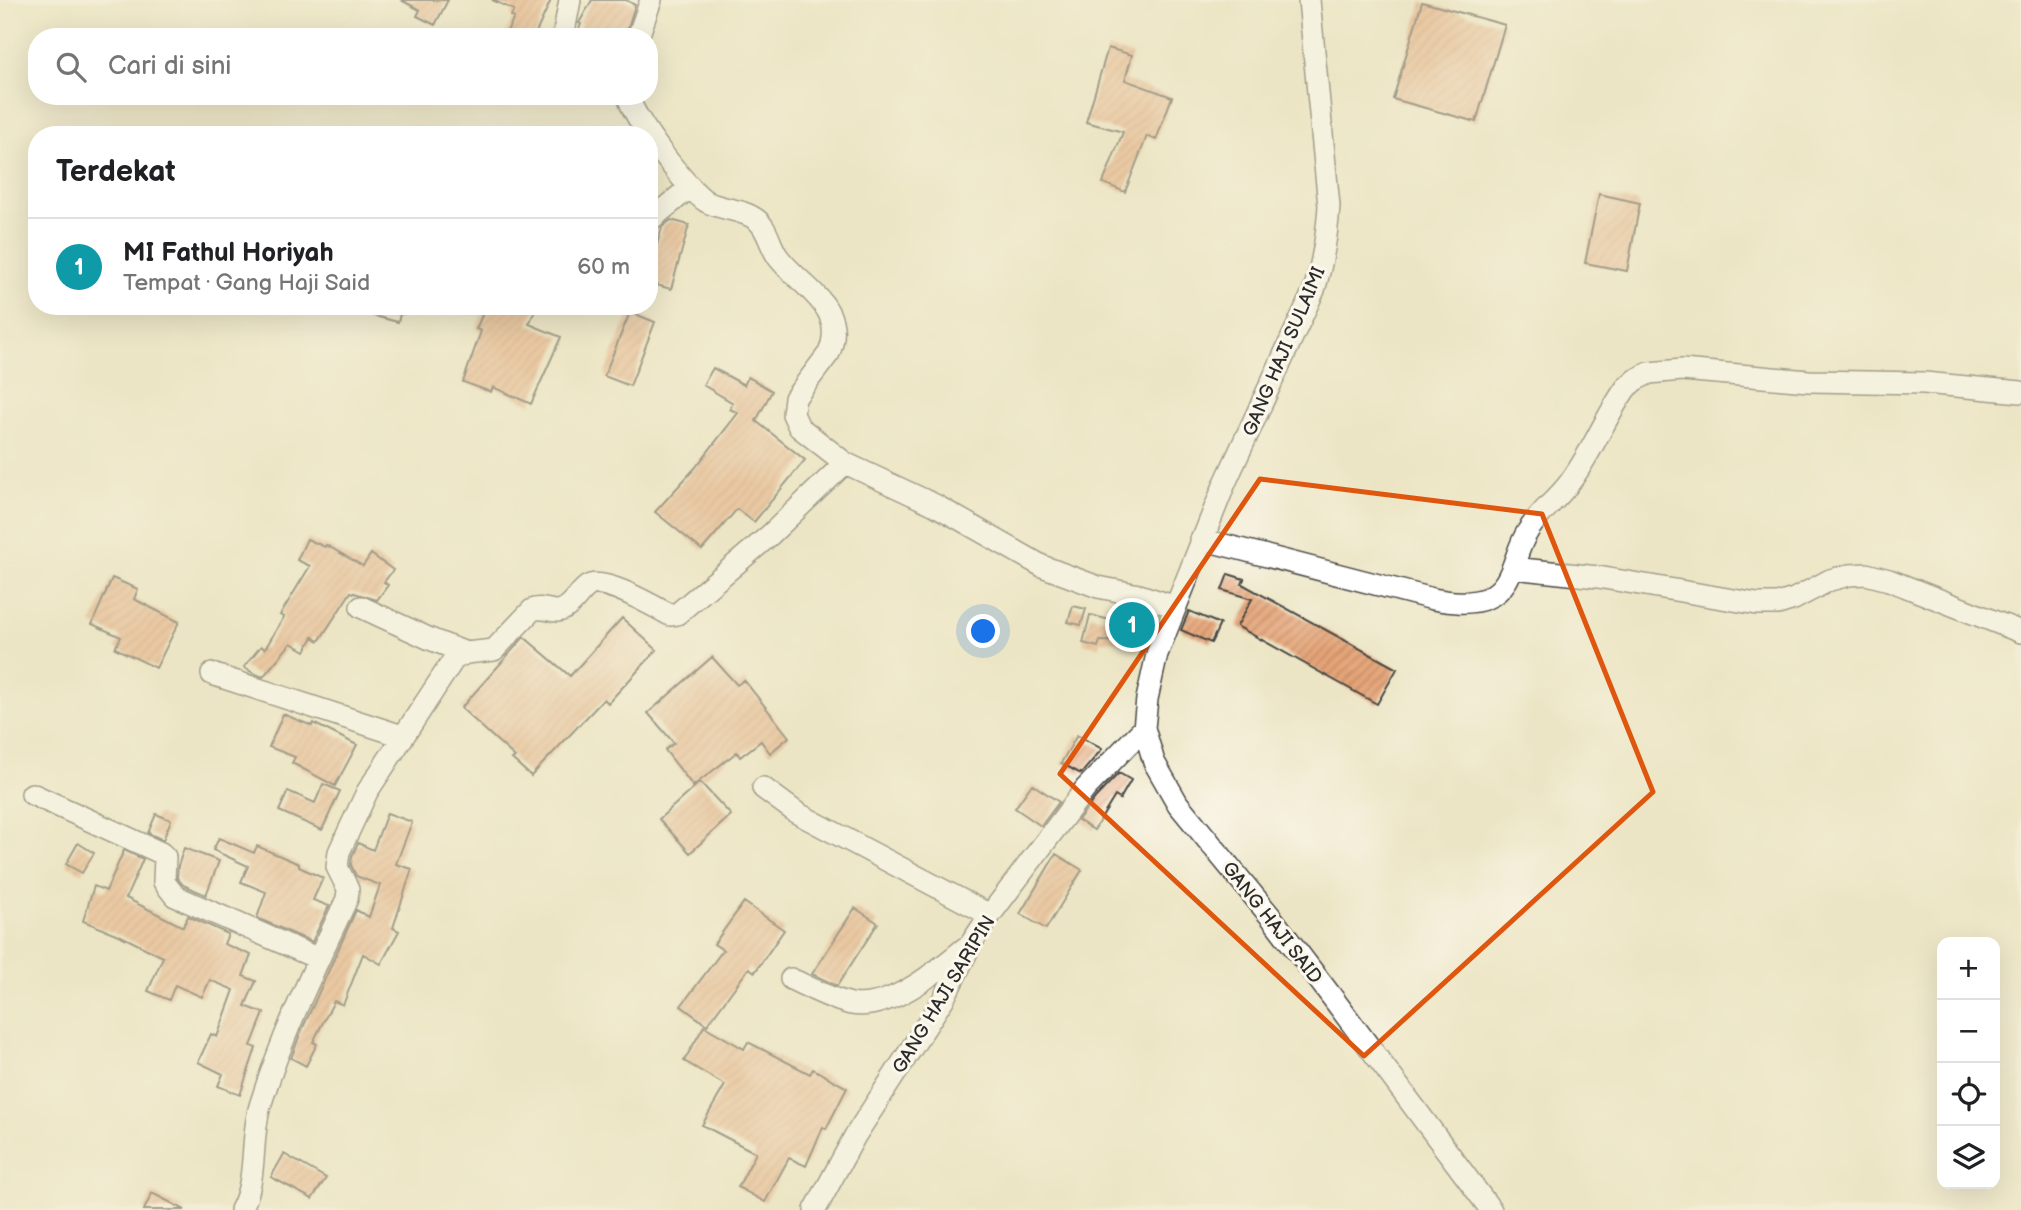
<!DOCTYPE html>
<html lang="id">
<meta charset="utf-8">
<style>
:root{--surface:#fff;--page:#f2f2f2;--text:#202124;--muted:#757577;--line:#e0e0e0;--accent:#1a73e8}
body{margin:0;font-family:"Balsamiq Sans",sans-serif;background:var(--page);color:var(--text)}
.controls{position:absolute;right:21px;bottom:21px;display:grid;overflow:hidden;border-radius:14px;box-shadow:0 7px 28px #0002}
.controls button{width:63px;height:63px;display:grid;place-items:center;padding:0;border:0;border-bottom:2px solid var(--line);background:var(--surface);color:var(--text);font:35px sans-serif}
.you{position:absolute;left:984px;top:632px;width:24px;height:24px;margin:-18px;border:5px solid #fff;border-radius:50%;background:#1a73e8;box-shadow:0 0 0 10px #1a73e833}
.badge{display:grid;place-items:center;width:46px;height:46px;border-radius:50%;background:var(--accent);color:#fff;font-size:23px;font-weight:700}
.pin{position:absolute;translate:-50% -50%;border:4px solid #fff;box-shadow:0 2px 7px #0006}
.list{margin:0;padding:0;list-style:none}
h2{display:flex;justify-content:space-between;align-items:center;height:91px;margin:0;padding:0 28px;font-size:30px}
h2 small{font-size:23px;font-weight:400;color:var(--muted)}
.list li{display:grid;grid-template-columns:46px 1fr auto;gap:21px;align-items:center;box-sizing:border-box;height:98px;padding:0 28px;border-top:2px solid var(--line)}
.list b{display:block;font-size:26px;white-space:nowrap}
.list p{margin:0;font-size:23px;white-space:nowrap;color:var(--muted)}
.list em{font-size:23px;font-style:normal;color:var(--muted)}
.icon{flex:none;width:38px;height:38px;fill:none;stroke:currentColor;stroke-width:2;stroke-linecap:round;stroke-linejoin:round}
.map{position:relative;flex:none;width:2021px;height:1210px;overflow:hidden}
.search{position:absolute;background:var(--surface);box-shadow:0 7px 28px #0002;left:28px;top:28px;width:630px;height:77px;display:flex;align-items:center;gap:18px;box-sizing:border-box;padding:0 24px;border-radius:28px;color:var(--muted);font-size:26px}
.panel{position:absolute;background:var(--surface);box-shadow:0 7px 28px #0002;left:28px;top:126px;width:630px;height:189px;border-radius:28px}
.map>svg:first-child{display:block}
.building{fill:url(#building-hatch)}
.lines{fill:none;stroke-linecap:round;stroke-linejoin:round}
.minor-casing{stroke:#484742;stroke-width:24}
.minor{stroke:#fff;stroke-width:21}
.marked{fill:none;stroke:#df570e;stroke-width:5;stroke-linejoin:round}
.labels{text-anchor:middle;stroke-width:6;stroke-linejoin:round;paint-order:stroke}
.street-label{font-size:19px;fill:#2b2b2b;stroke:#fbf7ec}
</style>
<div class="map">
<svg width="2021" height="1210" viewBox="0 0 2021 1210">
<defs>
<pattern id="building-hatch" width="6" height="6" patternUnits="userSpaceOnUse" patternTransform="scale(1.75)"><rect width="6" height="6" fill="#e6a477"/><path d="M-1 1l2-2M0 6l6-6M5 7l2-2" fill="none" stroke="#bb8662"/></pattern>
</defs>
<rect width="100%" height="100%" fill="#fbf7ec"/>
<filter id="ink" filterUnits="userSpaceOnUse"><feTurbulence type="fractalNoise" baseFrequency=".0143" numOctaves="2"/><feDisplacementMap in="SourceGraphic" scale="14" xChannelSelector="R" yChannelSelector="G"/><feConvolveMatrix kernelMatrix="1 2 1 2 8 2 1 2 1" color-interpolation-filters="sRGB"/></filter>
<filter id="wash" filterUnits="userSpaceOnUse"><feTurbulence type="fractalNoise" baseFrequency=".00686" numOctaves="4" result="noise"/><feDisplacementMap in="SourceGraphic" scale="28" xChannelSelector="R" yChannelSelector="G"/><feGaussianBlur stdDeviation="1.57" result="paint"/><feColorMatrix in="noise" values="0 0 0 0 0 0 0 0 0 0 0 0 0 0 0 0 0 1.4 0 .05"/><feComposite in="paint" operator="in"/></filter>
<g filter="url(#wash)">
<rect width="100%" height="100%" fill="#ece5c5"/>
<g id="blocks">
<path class="building" d="M 401,0 L 448,0 L 435,25 L 417,16 L 420,10 Z
M 492,0 L 551,0 L 534,37 L 504,37 L 514,18 L 511,16 L 514,10 Z
M 592,0 L 626,0 L 635,5 L 625,37 L 576,37 L 581,24 L 579,23 Z
M 1422,2 L 1505,25 L 1476,122 L 1393,99 Z
M 1108,48 L 1132,55 L 1125,80 L 1172,97 L 1156,140 L 1147,136 L 1125,192 L 1103,183 L 1123,132 L 1086,122 Z
M 1599,194 L 1640,203 L 1627,271 L 1585,263 Z
M 671,220 L 689,225 L 671,289 L 649,283 L 649,273 L 662,227 Z
M 355,306 L 402,306 L 398,322 L 354,311 Z
M 486,306 L 537,306 L 529,324 L 561,337 L 531,404 L 493,387 L 491,392 L 463,382 L 481,331 L 476,329 Z
M 630,312 L 655,322 L 630,386 L 604,376 Z
M 713,368 L 744,385 L 748,377 L 772,391 L 756,421 L 805,460 L 754,522 L 737,509 L 702,550 L 655,512 L 695,468 L 738,413 L 730,409 L 733,403 L 703,385 Z
M 307,539 L 325,547 L 326,545 L 363,566 L 371,554 L 393,570 L 384,582 L 388,585 L 377,600 L 351,592 L 319,641 L 313,637 L 305,651 L 291,643 L 263,677 L 253,673 L 244,667 L 261,646 L 265,649 L 284,617 L 280,615 L 310,566 L 297,560 Z
M 1228,574 L 1244,579 L 1242,584 L 1397,669 L 1377,704 L 1237,626 L 1252,599 L 1222,590 Z
M 112,578 L 138,589 L 134,599 L 179,622 L 156,668 L 115,648 L 121,637 L 92,624 Z
M 1073,606 L 1086,609 L 1081,625 L 1068,622 Z
M 1122,607 L 1142,610 L 1142,642 L 1100,641 L 1098,647 L 1083,643 L 1090,615 L 1122,623 Z
M 1189,611 L 1220,624 L 1211,643 L 1181,630 Z
M 622,618 L 657,650 L 608,703 L 604,699 L 531,776 L 512,759 L 515,757 L 461,708 L 524,637 L 570,676 Z
M 712,657 L 737,685 L 744,680 L 789,737 L 770,753 L 761,741 L 740,757 L 737,752 L 693,786 L 665,750 L 674,743 L 648,713 Z
M 283,714 L 312,726 L 313,723 L 357,745 L 335,786 L 292,763 L 295,757 L 269,747 Z
M 1077,735 L 1102,749 L 1081,774 L 1061,763 Z
M 1119,773 L 1131,780 L 1120,799 L 1115,796 L 1094,830 L 1078,820 L 1096,797 Z
M 700,782 L 731,815 L 690,853 L 659,819 Z
M 323,784 L 340,791 L 322,830 L 279,811 L 288,791 L 315,803 Z
M 1032,784 L 1059,802 L 1041,826 L 1015,808 Z
M 387,813 L 412,822 L 396,864 L 412,869 L 393,928 L 399,931 L 381,964 L 363,954 L 343,1005 L 334,1001 L 313,1042 L 317,1044 L 306,1066 L 291,1058 L 301,1032 L 356,910 L 369,917 L 380,885 L 356,876 L 351,865 L 352,856 L 358,843 L 373,850 Z
M 156,814 L 171,820 L 163,840 L 148,833 Z
M 219,838 L 254,853 L 257,846 L 299,864 L 299,867 L 323,878 L 313,900 L 329,906 L 312,942 L 257,918 L 266,892 L 241,882 L 248,866 L 213,850 Z
M 78,843 L 94,853 L 82,873 L 66,864 Z
M 184,848 L 219,861 L 206,895 L 183,885 L 177,878 L 178,866 Z
M 124,850 L 143,859 L 126,898 L 183,927 L 188,916 L 228,934 L 224,944 L 251,955 L 243,976 L 256,981 L 245,1006 L 264,1013 L 251,1046 L 256,1048 L 240,1095 L 218,1086 L 223,1074 L 198,1062 L 211,1034 L 217,1037 L 234,990 L 210,980 L 202,997 L 175,985 L 169,1000 L 148,991 L 163,957 L 121,936 L 83,921 L 94,886 L 106,891 Z
M 1056,854 L 1082,870 L 1046,929 L 1020,914 Z
M 744,902 L 784,930 L 755,972 L 749,968 L 707,1025 L 681,1006 L 723,950 L 714,944 Z
M 855,908 L 878,923 L 837,986 L 812,974 Z
M 704,1026 L 744,1049 L 748,1042 L 810,1074 L 813,1069 L 847,1088 L 826,1129 L 823,1127 L 806,1166 L 789,1158 L 765,1202 L 738,1187 L 756,1153 L 702,1125 L 725,1085 L 684,1061 Z
M 284,1154 L 326,1178 L 312,1199 L 271,1177 Z
M 152,1193 L 185,1210 L 144,1210 Z"/>
</g>
</g>
<g filter="url(#ink)">
<use href="#blocks" fill-opacity="0" stroke="#484742" stroke-width="2"/>
<g class="lines">
<defs>
<path id="minor" d="M 1309,0 L 1329,206 C 1327,235 1323,262 1314,290 L 1225,483 L 1157,654 L 1147,699 L 1144,728 L 1154,762 L 1178,804 L 1271,917 L 1332,997 L 1491,1210
M 563,37 L 570,0
M 638,37 L 651,0
M 628,96 C 633,118 688,191 707,202 C 722,210 743,209 757,220 C 768,229 770,246 778,257 C 801,288 848,306 829,353 L 795,398 L 793,414 L 799,427 L 845,463 L 935,505 L 1042,566 L 1098,587 L 1139,595 L 1176,607
M 649,221 L 689,188
M 1201,539 L 1433,599 C 1450,602 1470,605 1487,598 C 1515,586 1513,553 1528,531 C 1538,514 1555,501 1567,486 C 1590,457 1604,419 1626,388 L 1635,380 L 1649,373 L 1682,370 L 1809,381 L 1924,383 L 2021,392
M 1513,568 L 1598,577 L 1757,604 L 1778,604 L 1794,599 L 1830,580 L 1849,575 L 1866,574 L 1889,580 L 2021,632
M 361,607 L 430,639 L 466,653
M 212,674 L 402,736
M 763,788 L 797,813 L 990,915
M 32,794 L 161,853 L 165,857 L 164,882 L 175,896 L 319,959
M 791,979 C 811,988 830,999 851,1004 C 890,1011 937,971 965,948
M 241,1210 C 258,1178 250,1139 260,1106 C 282,1035 315,966 347,899 L 348,889 L 337,867 L 339,852 L 367,792 L 454,659 L 466,653 L 494,650 L 532,610 C 543,605 554,615 564,609 C 574,604 579,592 588,586 C 603,576 655,607 670,615 L 677,614 L 770,535 L 845,463
M 815,1210 L 855,1136 L 944,998 L 972,942 L 990,915 L 1086,788 L 1144,728"/>
</defs>
<use href="#minor" class="minor-casing"/>
<use href="#minor" class="minor"/>
</g>
</g>
<path d="M0 0H2021V1210H0ZM 1260,479 L 1542,514 L 1653,792 L 1364,1056 L 1060,774 Z" fill="#ece5c5" fill-opacity=".55" fill-rule="evenodd"/>
<path class="marked" d="M 1260,479 L 1542,514 L 1653,792 L 1364,1056 L 1060,774 Z"/>
<g class="labels">
<g class="street-label">
<text transform="translate(1283 351) rotate(-67)" y="7">GANG HAJI SULAIMI</text>
<text transform="translate(1273 922) rotate(52)" y="7">GANG HAJI SAID</text>
<text transform="translate(943 994) rotate(-59)" y="7">GANG HAJI SARIPIN</text>
</g>
</g>
</svg>
<div class="controls">
<button>+</button>
<button>−</button>
<button><svg class="icon" aria-label="locate" viewBox="0 0 24 24"><circle cx="12" cy="12" r="6"/><path d="M12 2v4M12 18v4M2 12h4M18 12h4"/></svg></button>
<button><svg class="icon" aria-label="layers" viewBox="0 0 24 24"><path d="M12 4l9 5-9 5-9-5zM3 14l9 5 9-5"/></svg></button>
</div>
<div class="you"></div>
<div class="pin badge" style="left:1132px;top:625px;background:#0f9aa8">1</div>
<div class="search"><svg class="icon" aria-label="search" viewBox="0 0 24 24"><circle cx="10" cy="10" r="6"/><path d="M15 15l6 6"/></svg>Cari di sini</div>
<section class="panel">
<h2>Terdekat<small></small></h2>
<ul class="list">
<li><span class="badge" style="background:#0f9aa8">1</span><div><b>MI Fathul Horiyah</b><p>Tempat · Gang Haji Said</p></div><em>60 m</em></li>
</ul>
</section>
</div>
